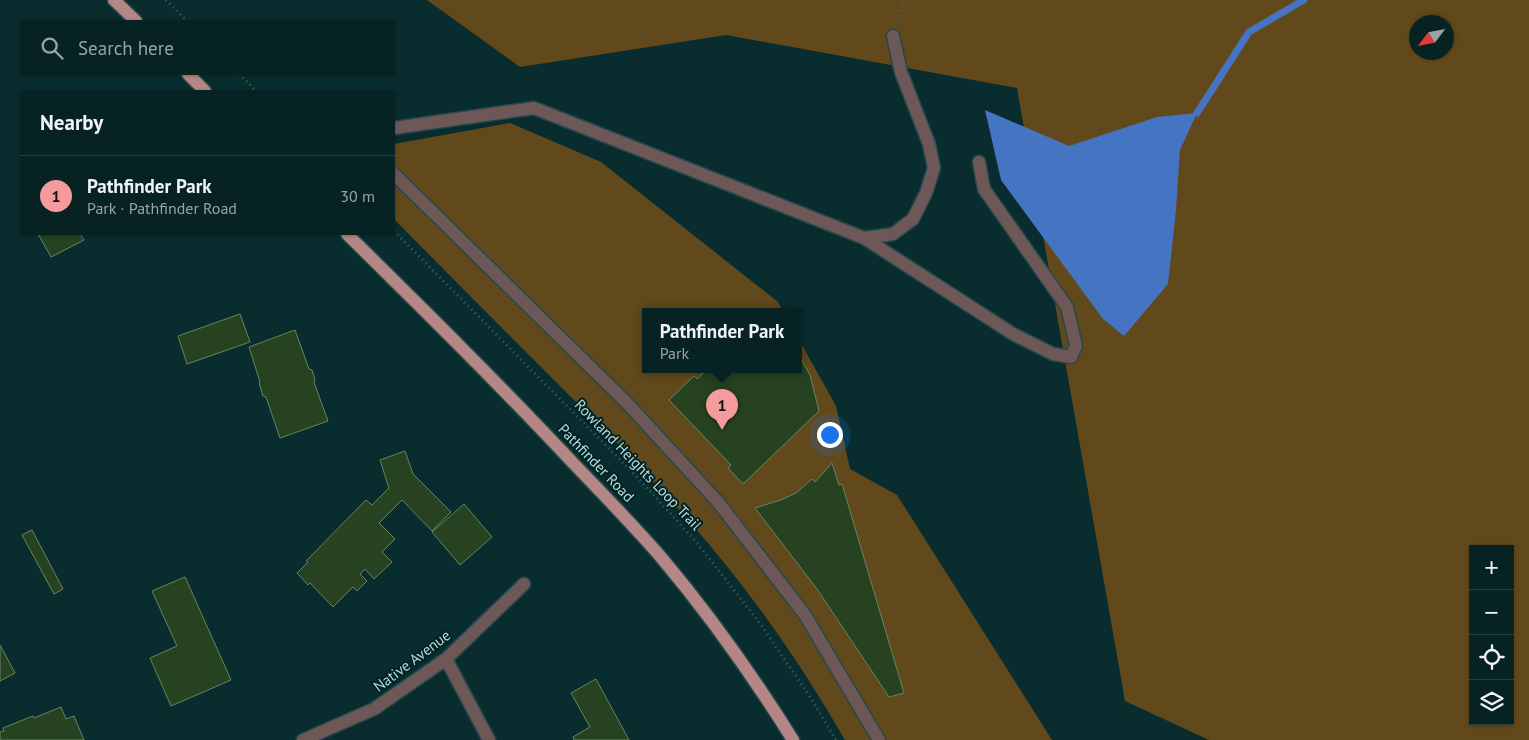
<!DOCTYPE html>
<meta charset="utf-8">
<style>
:root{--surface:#072223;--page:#102a2b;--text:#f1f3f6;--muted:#98a4a6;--line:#283f41;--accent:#f59b9b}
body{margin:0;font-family:"PT Sans",sans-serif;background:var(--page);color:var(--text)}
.controls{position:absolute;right:15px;bottom:15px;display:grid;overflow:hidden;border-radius:0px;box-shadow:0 1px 4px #0004}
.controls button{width:45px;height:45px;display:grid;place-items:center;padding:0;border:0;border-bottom:1px solid var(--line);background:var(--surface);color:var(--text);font:25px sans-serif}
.compass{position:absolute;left:1409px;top:15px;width:45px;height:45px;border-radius:50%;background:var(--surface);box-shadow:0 1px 4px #0004;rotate:238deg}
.you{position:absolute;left:829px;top:434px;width:18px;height:18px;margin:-12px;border:4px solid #fff;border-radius:50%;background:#1a73e8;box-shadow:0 0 0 8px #1a73e833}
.badge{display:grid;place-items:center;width:32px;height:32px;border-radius:50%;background:var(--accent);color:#111;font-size:16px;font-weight:700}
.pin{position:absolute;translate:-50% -41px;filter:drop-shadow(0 1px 2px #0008)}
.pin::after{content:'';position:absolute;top:26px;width:18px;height:15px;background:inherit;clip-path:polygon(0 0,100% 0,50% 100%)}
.popup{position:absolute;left:642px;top:308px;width:160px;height:65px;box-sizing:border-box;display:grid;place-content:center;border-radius:0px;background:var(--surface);filter:drop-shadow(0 1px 4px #0005);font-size:16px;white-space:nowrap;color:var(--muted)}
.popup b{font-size:19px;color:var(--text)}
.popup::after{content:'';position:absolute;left:50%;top:100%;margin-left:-10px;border:10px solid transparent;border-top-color:var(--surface)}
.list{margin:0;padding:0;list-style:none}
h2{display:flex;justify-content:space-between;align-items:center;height:65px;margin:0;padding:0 20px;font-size:21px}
h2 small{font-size:16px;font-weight:400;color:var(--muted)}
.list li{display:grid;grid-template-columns:32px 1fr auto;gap:15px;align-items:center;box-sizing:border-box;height:80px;padding:0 20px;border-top:1px solid var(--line)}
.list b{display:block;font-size:19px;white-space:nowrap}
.list p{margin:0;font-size:16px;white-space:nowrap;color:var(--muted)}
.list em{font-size:16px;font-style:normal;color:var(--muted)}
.icon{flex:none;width:28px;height:28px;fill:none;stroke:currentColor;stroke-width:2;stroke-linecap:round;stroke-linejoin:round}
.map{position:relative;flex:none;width:1529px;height:740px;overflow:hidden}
.search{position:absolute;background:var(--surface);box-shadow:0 1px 4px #0004;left:20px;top:20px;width:375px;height:55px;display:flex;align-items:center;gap:12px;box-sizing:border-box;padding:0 18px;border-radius:0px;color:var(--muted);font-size:19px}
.panel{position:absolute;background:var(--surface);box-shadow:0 1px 4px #0004;left:20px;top:90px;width:375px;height:145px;border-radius:0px}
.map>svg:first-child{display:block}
.green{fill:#62491c;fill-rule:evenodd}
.water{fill:#4574c3}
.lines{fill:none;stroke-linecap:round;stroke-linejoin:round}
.stream{stroke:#4574c3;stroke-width:7}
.building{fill:#264220;stroke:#668660}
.service-casing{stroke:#25494b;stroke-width:15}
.minor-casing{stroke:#25494b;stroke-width:15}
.primary-casing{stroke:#25494b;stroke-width:15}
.path{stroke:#416365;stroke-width:3;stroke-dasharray:1 4;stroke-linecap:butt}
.service{stroke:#6e5757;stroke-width:12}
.minor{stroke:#6e5757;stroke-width:12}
.primary{stroke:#b48786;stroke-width:12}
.labels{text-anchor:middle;stroke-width:4;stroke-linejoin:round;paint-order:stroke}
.street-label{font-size:15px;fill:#badadb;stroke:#002325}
</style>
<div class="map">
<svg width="1529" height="740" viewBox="0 0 1529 740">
<rect width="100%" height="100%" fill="#092d2f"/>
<path class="green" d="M 427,0 L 1529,0 L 1529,740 L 1209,740 L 1125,701 L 1017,88 L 726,35 L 520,67 ZM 1416,22 L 1446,22 L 1446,52 L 1416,52 ZM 1473,549 L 1510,549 L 1510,721 L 1473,721 Z
M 510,123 L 601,162 L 778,302 L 783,311 L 646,311 L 646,369 L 798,369 L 798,338 L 836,406 L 850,469 L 897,495 L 1052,740 L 845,740 C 800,662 747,586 687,519 C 648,474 606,432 564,390 C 507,333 450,276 394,219 L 394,144 Z"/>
<path class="water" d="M 985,110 L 1069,146 L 1157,117 L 1197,113 L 1180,150 L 1176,210 L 1168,284 L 1124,336 L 1103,319 L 1001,180 Z"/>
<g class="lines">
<path class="stream" d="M 1197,113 L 1249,32 L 1304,0"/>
</g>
<path class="building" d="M 38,234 L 80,234 L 84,240 L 51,257 Z
M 240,314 L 250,342 L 187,364 L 178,336 Z
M 295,330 L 309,369 L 312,370 L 315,380 L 314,382 L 328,421 L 280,438 L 266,397 L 263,396 L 259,383 L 260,382 L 249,347 Z
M 798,353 L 810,375 L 819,411 L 743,484 L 728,468 L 731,465 L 669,400 L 694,376 L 697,379 L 708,369 L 798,369 Z
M 405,451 L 413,474 L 451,512 L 432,531 L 402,500 L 379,523 L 395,539 L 382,552 L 392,562 L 374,579 L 365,569 L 360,574 L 367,581 L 357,591 L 353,587 L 333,607 L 310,583 L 308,585 L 297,573 L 308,562 L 306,561 L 366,500 L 372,505 L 389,488 L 380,460 Z
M 832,463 L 839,485 L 842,484 L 904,693 L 889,697 L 817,589 L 755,508 L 781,500 L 796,493 L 812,479 L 815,482 Z
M 464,504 L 492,537 L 460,565 L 432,532 Z
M 32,530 L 63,589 L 54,594 L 22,535 Z
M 185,577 L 231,680 L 171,706 L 150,658 L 177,646 L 152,591 Z
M 0,645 L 15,673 L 0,681 Z
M 596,679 L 629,740 L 574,740 L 573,737 L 590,727 L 571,693 Z
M 61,707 L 66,719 L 74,716 L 84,740 L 0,740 L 0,732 L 4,731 L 3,728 L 33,716 L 34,718 Z"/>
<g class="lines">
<defs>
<path id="service" d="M 394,128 L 534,108 L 864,238 L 1013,334 L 1053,354 L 1071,357 L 1076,346 L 1067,307 L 984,189 L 979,162
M 394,174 L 627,403 L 718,502 L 805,615 L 879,740
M 864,238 L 893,234 L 913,219 L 926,193 L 934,168 L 929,144 L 901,72 L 893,36"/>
<path id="minor" d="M 446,659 L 489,740
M 303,740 L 374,709 L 446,659 L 524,584"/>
<path id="primary" d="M 114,0 L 136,21
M 188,74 L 205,91
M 347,234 C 424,310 501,386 575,465 C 604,495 633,525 660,556 C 709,614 753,676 793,740"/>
</defs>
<use href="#service" class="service-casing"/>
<use href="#minor" class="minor-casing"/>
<use href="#primary" class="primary-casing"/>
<path class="path" d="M 166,0 L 187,21
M 897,21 L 899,13 L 905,0
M 239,74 L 256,91
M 394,231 L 640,480 L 697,543 L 759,622 L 810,697 L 836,740"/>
<use href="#service" class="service"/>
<use href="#minor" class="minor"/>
<use href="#primary" class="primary"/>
</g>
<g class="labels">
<g class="street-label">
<text transform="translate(596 463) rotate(46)" y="5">Pathfinder Road</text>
<text transform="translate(638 465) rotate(46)" y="5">Rowland Heights Loop Trail</text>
<text transform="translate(412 661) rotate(-37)" y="5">Native Avenue</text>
</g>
</g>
</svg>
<div class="controls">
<button>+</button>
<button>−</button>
<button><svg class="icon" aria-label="locate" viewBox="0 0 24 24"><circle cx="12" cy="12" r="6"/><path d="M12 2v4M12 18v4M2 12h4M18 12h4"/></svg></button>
<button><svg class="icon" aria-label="layers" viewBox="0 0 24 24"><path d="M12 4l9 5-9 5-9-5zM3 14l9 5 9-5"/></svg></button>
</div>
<svg class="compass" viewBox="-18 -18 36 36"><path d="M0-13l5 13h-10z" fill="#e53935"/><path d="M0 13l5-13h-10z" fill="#98a4a6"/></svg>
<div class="you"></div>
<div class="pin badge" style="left:722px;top:430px">1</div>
<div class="popup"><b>Pathfinder Park</b>Park</div>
<div class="search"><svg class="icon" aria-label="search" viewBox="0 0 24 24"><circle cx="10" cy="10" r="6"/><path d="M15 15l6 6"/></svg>Search here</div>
<section class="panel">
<h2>Nearby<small></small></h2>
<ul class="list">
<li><span class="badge">1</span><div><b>Pathfinder Park</b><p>Park · Pathfinder Road</p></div><em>30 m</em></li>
</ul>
</section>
</div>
